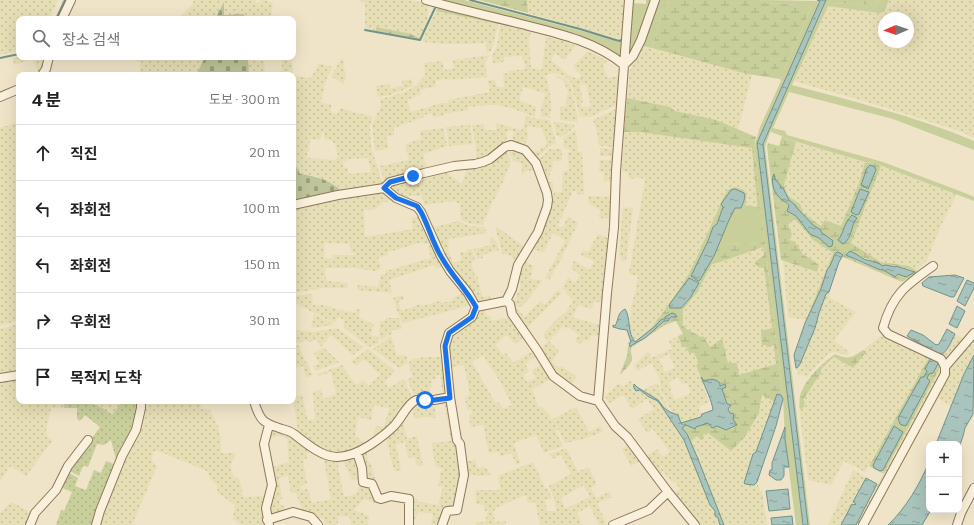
<!DOCTYPE html>
<html lang="ko">
<meta charset="utf-8">
<style>
:root{--surface:#fff;--page:#f6f6f6;--text:#222;--muted:#767676;--line:#e0e0e0}
body{margin:0;font-family:Bitter,"Noto Sans KR",serif;background:var(--page);color:var(--text)}
.controls{position:absolute;right:12px;bottom:12px;display:grid;overflow:hidden;border-radius:8px;box-shadow:0 4px 16px #0002}
.controls button{width:36px;height:36px;display:grid;place-items:center;padding:0;border:0;border-bottom:1px solid var(--line);background:var(--surface);color:var(--text);font:20px sans-serif}
.compass{position:absolute;left:878px;top:12px;width:36px;height:36px;border-radius:50%;background:var(--surface);box-shadow:0 4px 16px #0002;rotate:268deg}
.stop{position:absolute;width:12px;height:12px;margin:-9px;border:3px solid #1a73e8;border-radius:50%;background:#fff}
.stop.end{background:#1a73e8;border-color:#fff;box-shadow:0 1px 4px #0008}
.list{margin:0;padding:0;list-style:none}
h2{display:flex;justify-content:space-between;align-items:center;height:52px;margin:0;padding:0 16px;font-size:17px}
h2 small{font-size:13px;font-weight:400;color:var(--muted)}
.list li{display:grid;grid-template-columns:26px 1fr auto;gap:12px;align-items:center;box-sizing:border-box;height:56px;padding:0 16px;border-top:1px solid var(--line)}
.list b{display:block;font-size:15px;white-space:nowrap}
.list em{font-size:13px;font-style:normal;color:var(--muted)}
.icon{flex:none;width:22px;height:22px;fill:none;stroke:currentColor;stroke-width:2;stroke-linecap:round;stroke-linejoin:round}
.map{position:relative;flex:none;width:974px;height:525px;overflow:hidden}
.search{position:absolute;background:var(--surface);box-shadow:0 4px 16px #0002;left:16px;top:16px;width:280px;height:44px;display:flex;align-items:center;gap:10px;box-sizing:border-box;padding:0 14px;border-radius:8px;color:var(--muted);font-size:15px}
.panel{position:absolute;background:var(--surface);box-shadow:0 4px 16px #0002;left:16px;top:72px;width:280px;height:332px;border-radius:8px}
.map>svg:first-child{display:block}
.farmland{fill:url(#farmland-dots);fill-rule:evenodd}
.grass{fill:#c9cf9b;fill-rule:evenodd}
.forest{fill:url(#forest-firs)}
.wetland{fill:url(#wetland-marsh);fill-rule:evenodd}
.cemetery{fill:url(#cemetery-stones)}
.park{fill:url(#park-dots)}
.water{fill:url(#water-ripples);stroke:#6f938a}
.lines{fill:none;stroke-linecap:round;stroke-linejoin:round}
.stream{stroke:#6f938a;stroke-width:2}
.street-casing{stroke:#8d765c;stroke-width:10}
.street{stroke:#faf1dc;stroke-width:8}
.route{stroke:#1a73e8;stroke-width:5}
</style>
<div class="map">
<svg width="974" height="525" viewBox="0 0 974 525">
<defs>
<pattern id="farmland-dots" width="8" height="8" patternUnits="userSpaceOnUse"><rect width="8" height="8" fill="#e6deb5"/><path d="M2 2h.1M6 6h.1" fill="none" stroke="#c6bf9b" stroke-width="1.8" stroke-linecap="round"/></pattern>
<pattern id="forest-firs" width="22" height="20" patternUnits="userSpaceOnUse"><rect width="22" height="20" fill="#c9cf9b"/><path d="M5 1l3.5 6h-7zM16 11l3.5 6h-7z" fill="#aeb285"/></pattern>
<pattern id="wetland-marsh" width="20" height="14" patternUnits="userSpaceOnUse"><rect width="20" height="14" fill="#c9cf9b"/><path d="M1 5h8M5 5V1M11 12h8M15 12V8" fill="none" stroke="#aeb285"/></pattern>
<pattern id="cemetery-stones" width="16" height="16" patternUnits="userSpaceOnUse"><rect width="16" height="16" fill="#bfc49a"/><path d="M2 7V4a2 2 0 0 1 4 0v3zM10 15v-3a2 2 0 0 1 4 0v3z" fill="#9ca07d"/></pattern>
<pattern id="park-dots" width="8" height="8" patternUnits="userSpaceOnUse"><rect width="8" height="8" fill="#c9cf9b"/><path d="M2 2h.1M6 6h.1" fill="none" stroke="#aeb285" stroke-width="1.8" stroke-linecap="round"/></pattern>
<pattern id="water-ripples" width="26" height="14" patternUnits="userSpaceOnUse"><rect width="26" height="14" fill="#a9c4bc"/><path d="M2 4q2-2 4 0t4 0M15 11q2-2 4 0t4 0" fill="none" stroke="#8ba098"/></pattern>
</defs>
<rect width="100%" height="100%" fill="#f0e4c8"/>
<path class="farmland" d="M 0,0 L 58,0 L 49,19 L 19,19 L 19,51 L 0,55 Z
M 194,0 L 255,0 L 257,4 L 261,0 L 266,0 L 273,4 L 270,19 L 245,19 L 244,14 L 224,15 L 223,3 L 215,19 L 174,19 L 175,17 L 180,17 L 192,5 Z
M 359,0 L 411,0 L 428,4 L 428,21 L 420,38 L 407,33 L 376,27 L 376,31 L 365,28 L 365,3 Z
M 527,0 L 625,0 L 621,39 L 528,13 Z
M 889,0 L 974,0 L 974,138 L 962,132 L 887,108 L 794,81 L 828,6 L 848,8 L 886,8 ZM 884,18 L 908,18 L 908,42 L 884,42 Z
M 436,11 L 498,24 L 492,50 L 487,53 L 486,43 L 469,44 L 443,44 L 425,42 L 422,41 Z
M 500,25 L 531,31 L 529,40 L 531,68 L 542,70 L 546,37 L 575,44 L 570,54 L 568,54 L 565,60 L 555,53 L 551,60 L 570,76 L 578,79 L 581,76 L 573,66 L 588,51 L 607,61 L 603,66 L 608,78 L 618,76 L 620,78 L 618,104 L 590,117 L 580,117 L 571,83 L 568,79 L 560,74 L 553,73 L 545,76 L 547,79 L 550,93 L 551,108 L 550,118 L 541,117 L 541,107 L 546,94 L 535,90 L 523,87 L 519,100 L 536,107 L 535,117 L 514,109 L 497,105 L 486,105 L 468,107 L 468,110 L 443,114 L 443,116 L 433,117 L 432,113 L 424,115 L 424,117 L 394,128 L 394,135 L 386,137 L 389,148 L 375,151 L 372,125 L 381,105 L 380,99 L 389,97 L 405,92 L 417,85 L 425,75 L 424,63 L 442,61 L 444,70 L 454,68 L 453,60 L 490,55 L 485,62 L 487,77 L 447,80 L 447,79 L 445,79 L 435,81 L 436,86 L 420,90 L 421,94 L 407,100 L 411,112 L 441,103 L 448,103 L 448,100 L 490,92 L 488,81 L 494,79 L 497,87 L 504,87 L 503,74 L 508,73 L 508,71 L 526,69 L 522,56 L 504,57 L 504,62 L 493,63 L 492,56 L 497,46 ZM 586,84 L 591,106 L 582,108 L 580,103 L 583,102 L 580,85 Z
M 642,46 L 752,75 L 738,130 L 675,111 L 670,107 L 627,98 L 630,71 Z
M 19,56 L 19,57 L 47,57 L 40,74 L 32,59 L 14,65 L 13,58 Z
M 137,57 L 205,57 L 196,75 L 139,75 L 141,62 L 135,61 Z
M 248,57 L 258,57 L 258,61 L 264,61 L 265,73 L 277,73 L 281,71 L 282,68 L 282,57 L 292,57 L 293,74 L 301,77 L 311,78 L 319,63 L 333,67 L 326,80 L 321,102 L 331,105 L 331,112 L 338,114 L 340,108 L 373,117 L 370,125 L 371,147 L 383,185 L 342,192 L 337,186 L 316,176 L 300,174 L 293,160 L 293,75 L 249,75 ZM 324,132 L 324,139 L 331,140 L 335,144 L 338,156 L 335,160 L 308,158 L 307,152 L 309,151 L 310,139 L 320,140 L 322,133 ZM 368,158 L 371,172 L 348,174 L 348,168 L 343,168 L 343,162 L 347,161 L 347,159 Z
M 341,59 L 343,59 L 346,79 L 343,84 L 331,76 Z
M 553,75 L 562,77 L 567,80 L 571,86 L 578,118 L 577,122 L 560,120 L 560,107 L 566,106 L 568,91 L 563,80 Z
M 412,79 L 413,86 L 390,95 L 378,97 L 377,94 L 376,86 L 390,84 L 390,88 L 403,86 L 402,81 Z
M 618,108 L 614,147 L 599,146 L 597,131 L 593,120 Z
M 527,115 L 532,118 L 550,120 L 556,143 L 549,147 L 536,159 L 530,152 L 540,151 L 540,148 L 546,147 L 546,137 L 544,137 L 542,128 L 527,126 L 528,139 L 526,140 L 525,148 L 512,143 L 514,131 L 507,131 L 506,145 L 501,149 L 476,162 L 476,147 L 472,125 L 484,124 L 485,130 L 497,130 L 496,123 L 522,130 Z
M 554,122 L 574,124 L 574,128 L 560,138 L 559,136 L 556,135 Z
M 15,123 L 19,131 L 19,320 L 0,326 L 0,128 Z
M 470,125 L 473,144 L 449,146 L 446,127 Z
M 444,128 L 447,146 L 423,154 L 427,170 L 385,184 L 380,166 L 409,160 L 405,144 L 421,139 L 420,131 Z
M 576,129 L 578,152 L 582,151 L 584,195 L 578,194 L 576,191 L 573,191 L 558,225 L 562,228 L 568,217 L 578,223 L 559,263 L 549,280 L 545,278 L 565,241 L 563,239 L 553,233 L 543,253 L 531,247 L 541,234 L 550,211 L 554,192 L 562,193 L 563,171 L 569,171 L 568,152 L 571,152 L 570,150 L 563,147 L 563,138 Z
M 624,132 L 640,132 L 752,147 L 758,207 L 745,205 L 724,196 L 706,240 L 686,279 L 649,331 L 635,342 L 632,337 L 630,329 L 631,307 L 635,293 L 638,276 L 629,274 L 645,179 L 634,177 L 634,179 L 629,179 L 628,172 L 622,171 Z
M 796,142 L 865,162 L 859,183 L 841,226 L 826,220 L 821,227 L 803,213 L 798,203 L 791,198 L 788,195 L 784,185 Z
M 513,148 L 524,153 L 536,170 L 527,171 L 522,174 L 522,163 L 513,161 L 508,149 Z
M 600,148 L 615,149 L 613,182 L 603,181 L 604,172 L 599,171 L 600,160 L 610,160 L 611,156 L 600,156 Z
M 506,149 L 511,162 L 502,184 L 489,209 L 483,225 L 471,224 L 461,220 L 460,204 L 454,201 L 424,205 L 422,196 L 409,196 L 408,201 L 395,196 L 387,187 L 414,178 L 415,183 L 422,183 L 422,180 L 428,178 L 429,174 L 444,171 L 462,184 L 467,167 L 475,169 Z
M 550,149 L 562,149 L 562,161 L 553,161 L 552,171 L 550,172 L 549,182 L 553,182 L 553,191 L 551,192 L 538,160 Z
M 881,166 L 957,194 L 943,221 L 927,260 L 917,270 L 909,266 L 882,262 L 850,243 Z
M 383,191 L 387,193 L 390,201 L 384,202 L 375,209 L 364,210 L 365,237 L 413,229 L 411,218 L 422,216 L 433,242 L 424,244 L 423,242 L 388,252 L 388,255 L 378,258 L 381,268 L 376,271 L 360,269 L 354,267 L 352,268 L 325,268 L 326,281 L 348,283 L 347,288 L 323,288 L 293,293 L 293,207 ZM 325,243 L 350,244 L 351,253 L 355,253 L 355,255 L 333,255 L 332,259 L 325,258 L 324,256 Z
M 588,196 L 613,197 L 611,219 L 599,218 L 600,210 L 588,203 Z
M 623,207 L 633,208 L 626,261 L 621,261 L 621,257 L 619,256 Z
M 795,219 L 813,240 L 833,253 L 806,320 L 800,319 L 802,314 L 800,319 L 788,317 L 783,261 L 817,272 L 819,266 L 803,254 L 801,251 L 789,240 L 788,225 Z
M 458,221 L 469,226 L 485,227 L 486,233 L 449,239 L 448,249 L 453,263 L 461,260 L 460,252 L 467,252 L 467,249 L 472,249 L 475,260 L 471,263 L 475,276 L 477,275 L 482,297 L 490,296 L 491,302 L 476,304 L 450,268 L 431,226 L 435,227 Z
M 497,227 L 526,248 L 517,261 L 509,255 L 502,254 L 500,244 L 495,228 Z
M 598,234 L 610,239 L 602,302 L 594,302 L 592,309 L 578,305 L 573,318 L 601,325 L 599,336 L 590,335 L 589,341 L 583,340 L 580,345 L 575,340 L 579,336 L 568,327 L 566,329 L 564,326 L 549,341 L 559,351 L 552,362 L 559,368 L 562,366 L 577,377 L 570,386 L 556,375 L 541,350 L 548,341 L 543,335 L 556,320 L 567,311 L 573,300 L 566,293 L 566,291 L 562,289 L 568,277 L 575,283 L 580,275 L 571,268 L 574,261 L 590,270 L 594,261 L 581,255 L 583,250 L 588,252 Z
M 490,236 L 496,241 L 499,250 L 482,255 L 483,258 L 477,259 L 474,249 L 491,245 Z
M 434,245 L 443,266 L 437,269 L 434,265 L 389,280 L 392,293 L 357,290 L 358,285 L 378,287 L 381,275 L 386,274 L 386,271 L 431,258 L 428,246 Z
M 763,246 L 764,255 L 759,258 L 758,267 L 764,267 L 772,328 L 763,345 L 774,345 L 776,365 L 739,375 L 728,363 L 722,340 L 710,347 L 701,337 L 683,327 L 683,312 L 686,306 L 692,301 L 697,293 L 712,264 L 717,263 Z
M 524,261 L 534,266 L 530,279 L 542,280 L 536,290 L 534,290 L 532,295 L 520,308 L 514,305 L 516,296 L 521,287 L 518,279 Z
M 557,290 L 562,293 L 526,329 L 513,310 L 516,308 L 525,317 L 540,301 L 545,305 Z
M 466,292 L 471,304 L 456,309 L 403,323 L 398,313 L 393,298 L 403,295 L 404,299 L 398,302 L 402,311 L 420,304 L 421,306 L 440,301 L 442,303 L 450,301 L 456,296 Z
M 829,292 L 830,298 L 856,312 L 834,340 L 849,352 L 847,355 L 835,352 L 830,353 L 817,365 L 807,377 L 798,374 L 796,368 L 797,368 L 800,364 L 815,328 L 819,313 L 826,294 Z
M 312,294 L 313,305 L 324,305 L 347,312 L 348,311 L 355,313 L 357,309 L 360,310 L 359,318 L 374,324 L 371,335 L 378,337 L 379,343 L 369,347 L 343,327 L 345,320 L 338,317 L 334,323 L 293,302 L 293,296 Z
M 484,308 L 486,316 L 491,316 L 491,321 L 511,317 L 524,337 L 515,344 L 507,335 L 502,338 L 496,345 L 503,355 L 506,353 L 513,363 L 533,351 L 536,356 L 525,364 L 529,371 L 523,375 L 527,382 L 536,378 L 532,370 L 542,364 L 551,379 L 532,389 L 539,408 L 541,406 L 549,414 L 551,420 L 576,407 L 589,432 L 600,426 L 603,432 L 580,440 L 565,443 L 558,429 L 556,431 L 563,446 L 544,453 L 536,435 L 514,443 L 520,463 L 517,465 L 511,453 L 500,457 L 499,452 L 489,453 L 483,425 L 471,427 L 469,415 L 472,414 L 471,409 L 467,410 L 465,397 L 470,394 L 464,365 L 452,367 L 451,359 L 447,359 L 448,341 L 451,333 L 480,309 ZM 483,355 L 501,383 L 512,405 L 503,409 L 499,402 L 496,403 L 492,397 L 472,362 Z
M 314,314 L 328,321 L 334,325 L 311,328 Z
M 386,318 L 399,318 L 402,329 L 392,330 L 392,334 L 388,335 L 381,341 L 379,335 L 380,321 L 385,321 Z
M 19,324 L 19,373 L 0,376 L 0,329 Z
M 337,328 L 363,347 L 353,355 L 331,335 L 321,347 L 317,340 L 310,342 L 306,340 L 299,343 L 293,341 L 293,330 L 314,332 Z
M 955,334 L 960,337 L 962,339 L 952,358 L 949,360 L 940,355 L 944,353 L 947,349 Z
M 882,335 L 929,357 L 865,472 L 844,461 L 831,485 L 808,480 L 799,408 L 801,409 L 803,400 L 821,373 L 821,369 L 834,357 L 853,368 L 866,352 L 863,350 Z
M 391,336 L 397,356 L 406,355 L 408,363 L 413,359 L 427,357 L 444,357 L 448,397 L 443,398 L 440,375 L 437,375 L 437,378 L 431,380 L 432,387 L 429,388 L 430,392 L 426,393 L 426,398 L 416,399 L 407,379 L 413,377 L 408,363 L 399,368 L 372,348 L 378,346 L 389,337 Z
M 678,336 L 682,347 L 686,347 L 694,353 L 698,359 L 699,363 L 696,365 L 709,402 L 700,406 L 699,409 L 702,414 L 701,417 L 681,423 L 678,415 L 672,413 L 660,387 L 659,378 L 652,363 L 637,371 L 634,365 L 648,352 L 652,357 L 672,349 L 669,341 ZM 669,354 L 675,368 L 665,372 L 659,359 ZM 678,377 L 682,385 L 687,383 L 691,393 L 675,400 L 670,390 L 672,389 L 669,382 Z
M 974,336 L 974,355 L 964,374 L 951,406 L 936,397 L 954,363 Z
M 293,344 L 299,346 L 303,357 L 309,367 L 312,376 L 306,377 L 303,366 L 294,368 L 296,379 L 293,379 Z
M 324,348 L 339,362 L 316,371 L 313,366 L 319,364 L 314,353 Z
M 368,349 L 395,371 L 384,382 L 387,386 L 390,387 L 404,379 L 413,399 L 392,427 L 373,439 L 376,426 L 384,427 L 389,408 L 374,405 L 371,420 L 358,417 L 355,435 L 365,445 L 356,451 L 332,455 L 295,433 L 298,431 L 293,396 L 302,395 L 308,420 L 315,419 L 313,392 L 321,390 L 324,399 L 336,394 L 331,372 L 319,376 L 318,374 L 342,365 L 356,385 L 363,380 L 369,386 L 380,375 L 364,359 L 356,366 L 352,361 Z
M 942,364 L 943,371 L 900,452 L 896,450 Z
M 19,377 L 19,401 L 139,401 L 139,405 L 112,415 L 102,407 L 95,404 L 77,401 L 64,401 L 64,408 L 51,408 L 46,431 L 49,438 L 53,440 L 26,476 L 10,466 L 0,482 L 0,381 Z
M 630,381 L 634,384 L 634,388 L 636,391 L 640,390 L 649,397 L 658,401 L 663,409 L 667,413 L 671,421 L 684,440 L 720,525 L 700,525 L 675,493 L 680,489 L 674,481 L 672,482 L 663,471 L 660,474 L 646,456 L 657,449 L 663,457 L 670,452 L 653,429 L 647,433 L 638,419 L 654,409 L 647,399 L 632,409 L 623,395 L 610,403 L 605,397 L 619,383 L 623,387 Z
M 657,383 L 670,412 L 664,408 L 658,400 L 643,390 Z
M 763,395 L 775,402 L 756,453 L 753,454 L 746,474 L 754,485 L 757,482 L 760,491 L 762,491 L 767,525 L 724,525 L 698,459 L 691,444 L 693,439 L 698,435 L 708,433 L 731,450 L 744,438 L 759,413 Z
M 444,400 L 449,400 L 462,475 L 456,510 L 447,508 L 441,525 L 431,525 L 433,514 L 418,512 L 415,520 L 409,519 L 410,499 L 415,498 L 420,502 L 438,505 L 443,487 L 438,486 L 441,471 L 444,469 L 435,466 L 432,443 L 451,441 Z
M 143,401 L 200,401 L 201,409 L 210,410 L 218,426 L 221,440 L 221,453 L 236,453 L 231,464 L 231,470 L 234,476 L 240,480 L 243,497 L 267,496 L 263,512 L 265,525 L 241,525 L 233,519 L 235,505 L 218,493 L 217,486 L 210,478 L 207,471 L 161,452 L 154,451 L 151,461 L 157,466 L 132,525 L 97,525 Z
M 415,401 L 434,403 L 436,418 L 428,417 L 414,418 L 413,410 L 409,409 Z
M 403,421 L 407,439 L 417,436 L 423,466 L 416,465 L 415,457 L 408,458 L 405,442 L 396,444 L 401,470 L 395,471 L 394,467 L 393,467 L 386,437 Z
M 271,427 L 289,434 L 299,445 L 308,449 L 307,458 L 303,460 L 307,484 L 300,486 L 302,490 L 308,489 L 312,503 L 331,499 L 323,455 L 339,461 L 338,467 L 344,497 L 356,494 L 360,483 L 371,485 L 377,502 L 375,503 L 364,499 L 354,510 L 369,516 L 368,525 L 351,525 L 350,517 L 338,516 L 338,525 L 325,525 L 323,518 L 316,519 L 302,512 L 302,509 L 296,493 L 291,493 L 288,476 L 279,478 L 282,499 L 279,500 L 281,506 L 284,505 L 286,513 L 269,518 L 270,468 L 289,462 L 287,438 L 278,436 L 269,438 Z
M 627,446 L 631,449 L 640,461 L 631,466 L 622,449 Z
M 566,448 L 578,472 L 588,467 L 597,484 L 591,488 L 596,498 L 609,492 L 612,497 L 597,503 L 607,525 L 599,525 L 590,506 L 577,513 L 582,525 L 540,525 L 535,502 L 528,503 L 526,495 L 495,508 L 495,510 L 493,511 L 495,522 L 506,521 L 506,525 L 476,525 L 476,522 L 485,522 L 488,510 L 485,511 L 484,505 L 476,504 L 475,490 L 500,490 L 498,476 L 533,462 L 545,488 L 548,488 L 552,499 L 545,500 L 547,511 L 556,511 L 554,498 L 549,486 L 571,474 L 561,455 L 552,459 L 550,454 ZM 584,485 L 590,497 L 565,509 L 561,498 Z
M 366,450 L 369,463 L 371,463 L 376,484 L 364,480 L 359,454 Z
M 356,456 L 361,480 L 352,480 L 344,462 L 346,458 Z
M 892,457 L 896,459 L 862,525 L 856,525 Z
M 475,460 L 478,468 L 485,467 L 489,471 L 490,475 L 479,476 L 466,473 L 464,462 Z
M 853,470 L 866,477 L 841,525 L 828,525 Z
M 11,502 L 27,510 L 29,514 L 28,525 L 0,525 L 0,514 Z"/>
<path class="grass" d="M 441,0 L 464,0 L 623,42 L 622,55 L 619,56 L 585,40 L 441,1 Z
M 631,0 L 635,0 L 634,3 L 646,4 L 646,0 L 652,0 L 640,39 L 630,53 L 628,52 Z
M 657,0 L 668,0 L 669,5 L 663,10 L 652,48 L 642,46 Z
M 759,0 L 820,1 L 757,143 L 803,525 L 796,525 L 785,439 L 783,399 L 754,148 L 760,127 L 781,81 L 780,79 L 812,6 L 767,3 Z
M 826,0 L 829,0 L 829,3 L 874,5 L 879,0 L 889,0 L 884,12 L 879,13 L 828,6 L 792,85 C 853,101 915,116 974,141 L 974,150 L 893,119 L 789,92 L 773,128 L 785,131 L 787,135 L 883,162 L 965,193 L 974,197 L 974,201 L 874,163 L 865,162 L 784,138 L 783,134 L 771,130 L 765,147 L 810,525 L 808,525 L 763,144 Z
M 438,6 L 499,21 L 498,24 L 436,11 Z
M 734,187 C 747,190 748,192 745,205 L 758,207 L 762,243 L 718,244 L 729,220 L 735,208 L 741,208 L 745,196 L 740,191 L 731,190 L 723,207 L 717,224 L 713,227 L 708,241 L 691,276 L 698,281 L 714,256 L 717,263 L 712,264 L 697,293 L 683,310 L 683,327 L 679,319 L 679,314 L 667,310 L 663,312 L 686,279 L 696,259 L 724,196 L 728,190 ZM 689,278 L 690,298 L 682,307 L 669,305 Z"/>
<path class="forest" d="M 376,27 L 407,33 L 420,38 L 417,39 L 376,31 Z"/>
<path class="wetland" d="M 479,0 L 527,0 L 528,13 Z
M 668,0 L 759,0 L 767,3 L 812,6 L 780,79 L 747,74 L 652,48 L 663,10 L 661,6 L 665,5 L 667,7 L 669,5 Z
M 829,0 L 879,0 L 874,5 L 829,3 Z
M 627,98 L 670,107 L 675,111 L 716,120 L 756,137 L 754,148 L 783,399 L 781,395 L 777,394 L 775,402 L 762,395 L 759,413 L 744,438 L 731,451 L 708,433 L 703,435 L 704,438 L 701,440 L 697,436 L 693,439 L 691,444 L 687,434 L 682,428 L 686,425 L 696,427 L 708,423 L 712,428 L 717,426 L 726,430 L 733,428 C 733,415 726,401 722,388 L 725,387 L 725,384 C 719,386 705,384 701,378 C 699,374 698,369 696,365 L 699,363 L 694,353 L 689,353 L 686,347 L 682,347 L 678,336 L 683,334 L 676,321 L 665,325 L 632,347 C 629,352 633,355 632,360 C 630,366 625,369 621,374 L 620,374 L 627,356 L 628,346 L 630,347 L 632,345 L 645,338 L 664,321 L 668,321 L 675,314 L 662,319 L 649,331 L 663,312 L 667,310 L 680,311 C 676,327 690,330 701,337 L 703,336 L 710,347 L 722,339 L 728,363 L 737,363 L 739,375 L 776,364 L 774,345 L 767,347 L 766,345 L 762,345 L 761,331 L 772,328 L 764,268 L 758,267 L 755,263 L 756,261 L 764,255 L 763,247 L 717,263 L 714,256 L 718,244 L 761,243 L 752,148 L 640,132 L 624,132 Z
M 771,130 L 783,134 L 784,138 L 796,142 L 784,185 L 788,195 L 791,198 L 800,204 L 803,213 L 821,226 L 825,220 L 841,226 L 859,183 L 865,162 L 874,163 L 881,166 L 851,243 L 881,262 L 909,266 L 919,272 L 902,282 L 843,257 L 843,255 L 835,254 L 830,266 L 827,270 L 821,289 L 805,323 L 833,253 L 813,240 L 795,219 L 788,225 L 792,234 L 789,240 L 795,242 L 803,254 L 819,265 L 817,272 L 781,260 L 767,147 L 768,143 L 779,146 L 782,136 L 771,132 ZM 775,176 L 775,179 L 780,188 L 785,191 L 789,200 L 795,205 L 797,208 L 813,225 L 821,230 L 821,232 L 832,240 L 833,241 L 829,247 L 819,238 L 810,234 L 796,216 L 791,214 L 787,203 C 775,197 771,188 775,176 ZM 869,192 L 859,214 L 856,215 L 853,214 L 854,204 L 858,195 ZM 849,217 L 857,218 L 852,225 L 849,239 L 838,240 C 842,236 847,223 849,217 ZM 859,255 C 866,261 877,259 882,267 C 889,264 908,267 915,272 C 905,273 889,277 882,268 L 881,270 L 878,269 L 855,260 L 853,258 Z
M 863,350 L 866,352 L 853,368 L 834,357 L 821,369 L 821,373 L 803,400 L 805,402 L 804,407 L 801,409 L 799,408 C 800,404 799,399 800,396 C 805,379 821,364 835,354 C 849,360 851,358 863,350 Z
M 929,357 L 931,358 L 925,369 L 927,371 L 924,378 L 930,381 L 926,379 L 929,374 L 933,373 L 939,362 L 942,364 L 884,473 L 882,473 L 869,466 Z"/>
<path class="cemetery" d="M 224,2 L 224,15 L 244,14 L 245,19 L 215,19 Z
M 205,57 L 248,57 L 249,75 L 196,75 Z
M 293,160 L 300,174 C 315,176 332,180 342,192 L 293,203 Z"/>
<path class="park" d="M 64,401 C 84,401 96,401 112,415 L 123,401 L 139,405 C 135,425 126,442 116,460 L 111,440 L 104,445 L 97,444 L 88,467 L 83,466 L 79,476 L 68,470 L 100,427 L 85,415 L 80,421 L 77,419 L 77,408 L 64,408 Z
M 106,461 L 116,465 L 92,525 L 56,525 L 61,510 L 64,511 L 72,492 L 60,487 L 68,472 L 78,478 L 75,486 L 86,490 L 94,470 L 101,473 Z"/>
<path class="water" d="M 817,0 L 826,0 L 763,144 L 808,525 L 803,525 L 757,143 L 820,1 Z
M 870,165 L 875,167 L 876,170 L 868,189 L 861,185 L 867,168 Z
M 774,174 L 775,179 L 781,186 L 780,188 L 783,188 L 789,200 L 795,205 L 797,208 L 813,225 L 821,230 L 821,232 L 832,240 L 833,241 L 832,246 L 829,247 L 819,238 L 810,234 L 796,216 L 787,211 L 789,206 C 787,202 785,202 782,200 C 774,194 770,182 774,174 Z
M 735,189 L 744,193 C 746,198 743,203 741,208 L 735,208 L 729,220 L 714,256 L 700,280 L 698,281 L 691,276 L 708,241 L 713,227 L 717,224 L 723,207 L 721,204 L 731,190 Z
M 860,189 L 869,192 L 859,214 L 856,215 L 851,212 Z
M 852,215 L 857,218 C 850,226 853,238 843,244 L 838,240 C 844,233 844,222 852,215 Z
M 850,251 C 854,253 858,255 862,258 C 868,262 878,260 882,266 L 886,265 L 895,267 L 896,266 L 915,272 L 906,277 L 898,274 L 895,277 L 882,269 L 881,270 L 878,269 L 846,255 Z
M 837,252 L 840,253 L 843,255 L 839,262 L 829,292 L 826,294 L 819,313 L 815,328 L 800,364 L 797,368 L 796,368 L 794,355 L 805,323 L 821,289 L 827,270 L 830,266 L 835,254 Z
M 955,275 L 964,278 L 954,297 L 951,297 L 923,286 L 922,283 L 929,277 Z
M 689,278 L 699,283 L 690,298 L 681,308 L 670,308 L 669,305 Z
M 967,280 L 974,283 L 974,288 L 965,306 L 957,301 Z
M 957,306 L 965,311 L 957,328 L 949,324 Z
M 625,309 C 631,317 627,333 635,342 L 654,327 L 662,319 L 665,319 L 665,317 L 672,313 L 675,314 L 677,317 L 671,317 L 668,321 L 664,321 L 645,338 L 632,345 L 630,347 L 629,343 L 631,342 L 627,330 L 620,329 L 613,327 L 613,325 L 615,326 C 619,319 617,313 625,309 Z
M 947,329 L 955,334 C 951,341 948,352 940,355 L 907,336 L 911,330 L 923,335 L 936,345 L 939,344 Z
M 974,355 L 973,414 L 965,428 L 963,436 L 960,445 L 961,452 L 959,456 L 959,444 L 936,444 L 964,374 Z
M 931,358 L 939,362 L 933,373 L 929,374 L 927,378 L 930,381 L 907,424 L 905,426 L 900,424 L 898,418 L 921,377 L 924,377 L 927,371 L 925,369 Z
M 701,377 L 704,381 C 711,379 714,378 720,383 L 720,386 L 725,384 L 726,387 L 722,389 L 727,404 L 731,405 L 728,409 L 730,413 L 734,414 L 733,419 L 737,425 L 726,430 L 717,426 L 712,428 L 708,423 L 696,427 L 695,429 L 686,425 L 682,428 L 687,434 L 698,459 L 724,525 L 720,525 L 718,518 L 715,516 L 715,511 L 710,505 L 684,440 L 658,401 L 649,397 L 640,390 L 636,391 L 634,388 L 634,384 L 637,387 L 658,400 L 664,408 L 670,412 L 678,415 L 681,423 L 701,417 L 702,414 L 713,410 C 712,401 705,387 701,377 Z
M 777,394 L 781,395 L 783,399 L 776,426 L 757,482 L 754,485 L 745,484 L 744,483 L 753,454 L 756,452 Z
M 894,426 L 903,432 L 883,470 L 880,471 L 874,468 L 873,465 Z
M 785,427 L 785,439 L 789,467 L 784,467 L 784,476 L 781,480 L 776,480 L 769,475 L 770,470 L 772,470 L 772,463 Z
M 929,462 L 929,510 L 931,510 L 922,525 L 888,525 C 906,508 920,484 929,462 Z
M 866,478 L 877,484 L 856,525 L 841,525 L 852,504 L 855,505 L 856,504 L 853,502 Z
M 788,489 L 790,509 L 769,511 L 766,491 Z
M 792,516 L 793,525 L 772,525 L 771,518 Z"/>
<g class="lines">
<path class="stream" d="M 470,0 L 580,29 L 616,40 L 620,41 L 622,39
M 56,19 L 65,0
M 365,30 L 420,40 L 435,8
M 0,58 L 19,54"/>
<defs>
<path id="street" d="M 426,0 C 457,9 490,16 521,24 C 557,33 595,41 624,65 L 633,56 L 641,40 L 655,0
M 629,0 L 616,171 L 614,227 L 607,293 L 598,401 L 615,426 L 627,437 L 668,492 L 695,525
M 62,19 L 71,0
M 42,75 L 46,69 L 49,57
M 0,97 L 19,89
M 384,188 L 390,182 L 424,173 L 454,166 L 475,164 L 483,162 L 490,159 L 505,147 L 511,145 L 525,150 L 536,163 L 539,171 L 547,193 L 548,200 L 547,207 L 538,232 L 518,265 L 512,289 L 506,301
M 293,205 L 338,195 L 384,188 L 396,198 L 417,207 L 421,212 L 441,256 L 450,271 L 468,293 L 476,307 L 506,301 L 510,304 L 512,314 L 537,350 L 553,376 L 580,396 L 598,401
M 945,367 L 974,333
M 0,378 L 19,375
M 254,401 C 260,421 263,423 282,429 C 286,430 290,431 294,434 C 322,456 336,467 370,445 C 379,439 387,433 394,426 C 402,418 406,405 416,400 L 434,400 L 450,397
M 357,452 L 362,468 L 363,482 L 372,484 L 378,498 L 381,499 L 391,496 L 409,499 L 409,525
M 267,520 L 293,512 L 311,517 L 318,525
M 30,525 L 35,513 L 56,490 L 68,466 L 88,440
M 96,525 L 100,511 L 122,456 L 136,430 L 141,408 L 141,401
M 269,525 L 266,508 L 272,485 L 264,444 L 269,425
M 442,525 L 447,511 L 457,510 L 464,475 L 460,444 L 457,440 L 450,397 L 445,346 L 449,333 L 472,317 L 476,307
M 613,525 L 649,510 L 668,492
M 863,525 L 945,374 L 945,367 L 941,359 L 888,334 L 883,328 C 892,295 906,285 933,266
M 957,525 L 961,513 L 974,488"/>
</defs>
<use href="#street" class="street-casing"/>
<use href="#street" class="street"/>
</g>
<g class="lines">
<path class="route" d="M 413,176 L 390,182 L 384,188 L 396,198 L 417,206 L 421,212 C 429,227 433,244 442,258 C 452,276 466,289 476,307 L 472,317 L 449,333 L 445,346 L 450,398 L 434,400 L 425,400"/>
</g>
</svg>
<div class="controls">
<button>+</button>
<button>−</button>
</div>
<svg class="compass" viewBox="-18 -18 36 36"><path d="M0-13l5 13h-10z" fill="#e53935"/><path d="M0 13l5-13h-10z" fill="#767676"/></svg>
<div class="stop" style="left:425px;top:400px"></div>
<div class="stop end" style="left:413px;top:176px"></div>
<div class="search"><svg class="icon" aria-label="search" viewBox="0 0 24 24"><circle cx="10" cy="10" r="6"/><path d="M15 15l6 6"/></svg>장소 검색</div>
<section class="panel">
<h2>4 분<small>도보 · 300 m</small></h2>
<ul class="list">
<li><svg class="icon" aria-label="ahead" viewBox="0 0 24 24"><path d="M12 20V5M6 11l6-6 6 6"/></svg><div><b>직진</b></div><em>20 m</em></li>
<li><svg class="icon" aria-label="left" viewBox="0 0 24 24"><path d="M17 20v-9H6M10 6l-5 5 5 5"/></svg><div><b>좌회전</b></div><em>100 m</em></li>
<li><svg class="icon" aria-label="left" viewBox="0 0 24 24"><path d="M17 20v-9H6M10 6l-5 5 5 5"/></svg><div><b>좌회전</b></div><em>150 m</em></li>
<li><svg class="icon" aria-label="right" viewBox="0 0 24 24"><path d="M7 20v-9h11M14 6l5 5-5 5"/></svg><div><b>우회전</b></div><em>30 m</em></li>
<li><svg class="icon" aria-label="arrive" viewBox="0 0 24 24"><path d="M6 21V4h12l-3 4 3 4H6"/></svg><div><b>목적지 도착</b></div></li>
</ul>
</section>
</div>
